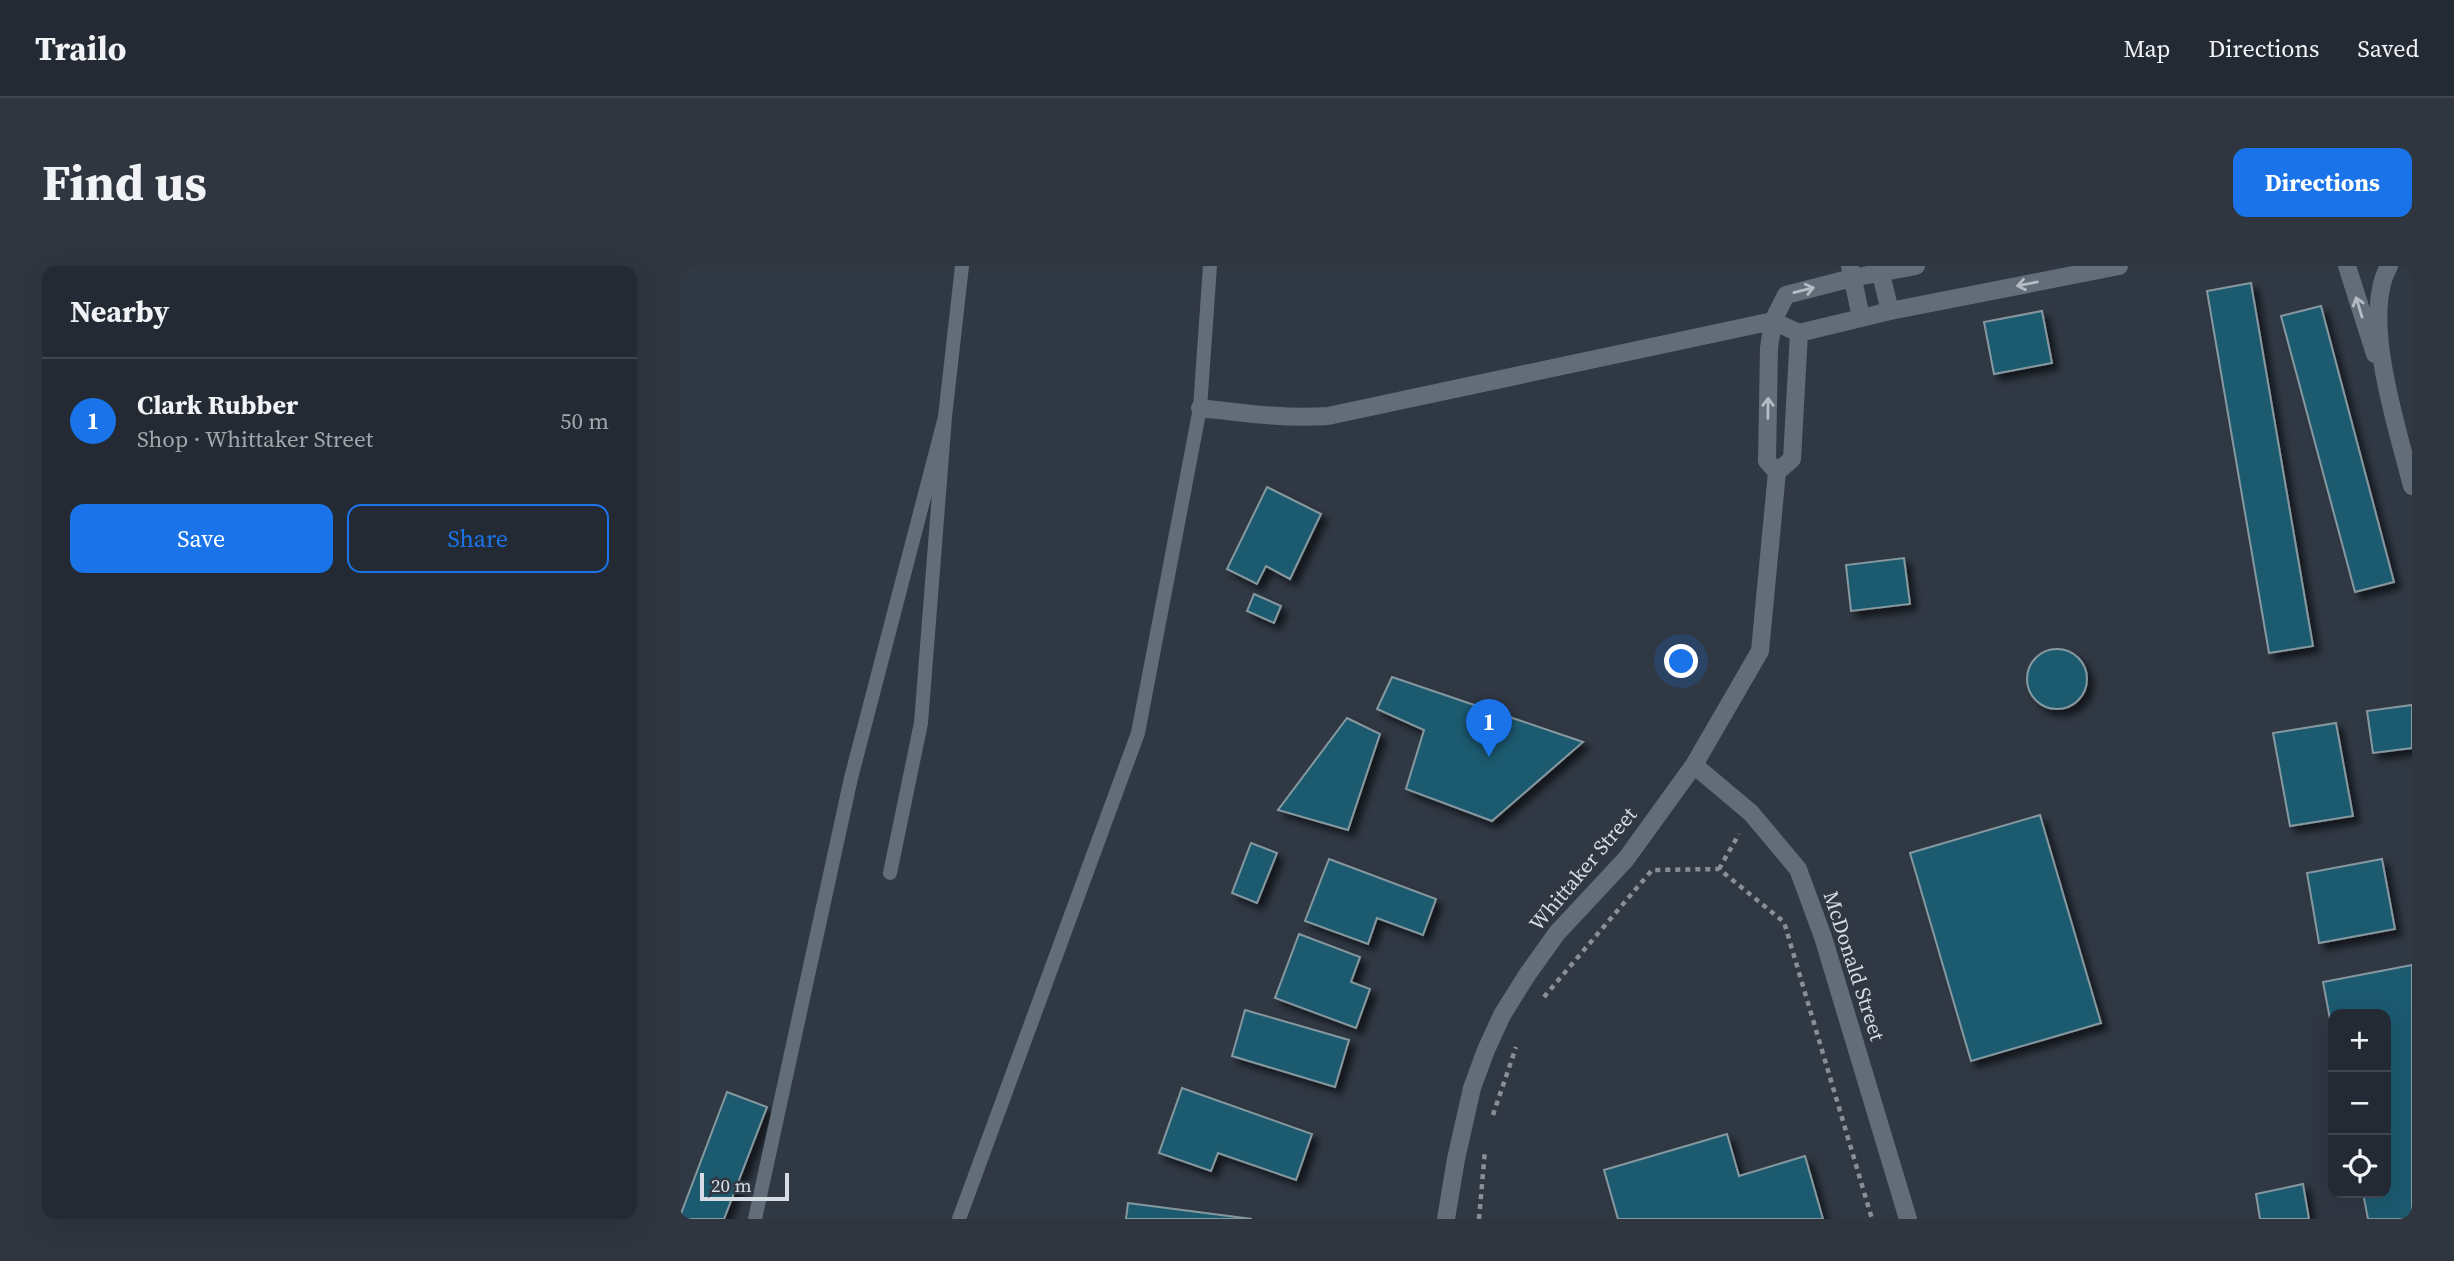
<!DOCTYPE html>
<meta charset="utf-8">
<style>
:root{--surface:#242a33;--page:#30363f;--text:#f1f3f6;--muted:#a3a7ac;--line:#41464e;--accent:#1a73e8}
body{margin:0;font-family:"Source Serif 4",serif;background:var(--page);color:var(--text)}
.controls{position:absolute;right:21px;bottom:21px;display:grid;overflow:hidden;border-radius:14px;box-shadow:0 7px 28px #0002}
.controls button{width:63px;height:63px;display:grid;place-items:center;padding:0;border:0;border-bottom:2px solid var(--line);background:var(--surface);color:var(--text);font:35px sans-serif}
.scale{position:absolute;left:21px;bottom:18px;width:89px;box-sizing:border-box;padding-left:7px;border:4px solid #d6dce3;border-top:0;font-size:19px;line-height:24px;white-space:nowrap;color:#d6dce3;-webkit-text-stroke:5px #303844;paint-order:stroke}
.you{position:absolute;left:1003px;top:396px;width:24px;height:24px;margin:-18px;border:5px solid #fff;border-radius:50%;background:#1a73e8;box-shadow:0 0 0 10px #1a73e833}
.badge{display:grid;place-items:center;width:46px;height:46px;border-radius:50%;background:var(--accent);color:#fff;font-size:23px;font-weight:700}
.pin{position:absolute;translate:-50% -58px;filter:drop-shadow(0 2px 4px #0008)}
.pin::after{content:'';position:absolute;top:37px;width:24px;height:21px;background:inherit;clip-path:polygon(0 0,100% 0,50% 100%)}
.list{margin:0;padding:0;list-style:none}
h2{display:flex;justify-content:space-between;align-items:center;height:91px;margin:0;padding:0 28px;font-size:30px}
h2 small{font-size:23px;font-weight:400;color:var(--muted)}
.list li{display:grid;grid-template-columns:46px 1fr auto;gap:21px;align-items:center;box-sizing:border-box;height:126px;padding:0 28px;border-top:2px solid var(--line)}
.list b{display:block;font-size:26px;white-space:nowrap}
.list p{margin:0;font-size:23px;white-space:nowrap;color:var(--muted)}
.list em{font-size:23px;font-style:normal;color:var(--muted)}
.actions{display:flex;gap:14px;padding:21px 28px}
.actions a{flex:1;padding:16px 0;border:2px solid var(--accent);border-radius:14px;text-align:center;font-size:24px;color:var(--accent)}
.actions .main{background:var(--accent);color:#fff}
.icon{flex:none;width:38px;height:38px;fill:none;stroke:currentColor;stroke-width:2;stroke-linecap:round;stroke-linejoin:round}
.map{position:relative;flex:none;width:1733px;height:953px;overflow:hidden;border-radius:14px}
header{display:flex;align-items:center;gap:42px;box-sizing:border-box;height:98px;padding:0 35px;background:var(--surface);border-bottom:2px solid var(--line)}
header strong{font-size:33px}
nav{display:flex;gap:38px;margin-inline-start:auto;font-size:24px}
.intro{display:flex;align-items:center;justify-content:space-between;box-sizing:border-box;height:168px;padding:0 42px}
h1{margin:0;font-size:49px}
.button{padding:18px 32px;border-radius:14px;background:var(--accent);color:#fff;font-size:24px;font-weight:700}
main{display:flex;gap:42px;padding:0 42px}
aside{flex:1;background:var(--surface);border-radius:14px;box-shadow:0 7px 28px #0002}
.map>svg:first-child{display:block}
.building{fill:#1f5a70;stroke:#86989f;stroke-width:2;filter:url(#shadow)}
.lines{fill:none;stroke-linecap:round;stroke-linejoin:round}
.path{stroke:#888f98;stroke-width:4.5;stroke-dasharray:5 5;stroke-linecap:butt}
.lane{stroke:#636d79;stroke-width:14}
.street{stroke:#636d79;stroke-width:18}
.oneway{stroke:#b4bbc3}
.labels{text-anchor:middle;stroke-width:5;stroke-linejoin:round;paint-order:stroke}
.street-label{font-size:21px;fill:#d6dce3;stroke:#303844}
</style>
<header>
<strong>Trailo</strong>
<nav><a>Map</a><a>Directions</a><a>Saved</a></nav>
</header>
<div class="intro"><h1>Find us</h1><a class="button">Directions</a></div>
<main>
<aside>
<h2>Nearby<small></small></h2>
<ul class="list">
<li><span class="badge">1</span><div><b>Clark Rubber</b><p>Shop · Whittaker Street</p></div><em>50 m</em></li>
</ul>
<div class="actions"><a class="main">Save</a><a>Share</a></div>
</aside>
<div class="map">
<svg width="1733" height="953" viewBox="0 0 1733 953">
<defs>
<filter id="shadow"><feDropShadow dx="6" dy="6" stdDeviation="3.5" flood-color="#0009"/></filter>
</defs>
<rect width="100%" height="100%" fill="#303844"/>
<path class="building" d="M 1572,17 L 1634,380 L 1590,387 L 1528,25 Z
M 1642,40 L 1715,316 L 1676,326 L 1602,50 Z
M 1363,45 L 1373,97 L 1315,108 L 1305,56 Z
M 588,221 L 642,248 L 611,313 L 587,300 L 578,318 L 548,303 Z
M 1225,292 L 1231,338 L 1172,345 L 1167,299 Z
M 575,328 L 602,340 L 595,357 L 568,345 Z
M1348 413a30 30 0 1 1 60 0a30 30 0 1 1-60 0Z
M 713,411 L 904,476 L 813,555 L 727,523 L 745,464 L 698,443 Z
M 1733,439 L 1733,482 L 1694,487 L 1688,445 Z
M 668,452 L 701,468 L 669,564 L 599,544 Z
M 1657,457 L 1674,550 L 1611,560 L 1594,467 Z
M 1361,549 L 1422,757 L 1292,795 L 1231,587 Z
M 572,577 L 598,587 L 578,637 L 553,627 Z
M 650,593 L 757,633 L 744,669 L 698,652 L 689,678 L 626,655 Z
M 1703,593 L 1716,663 L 1640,677 L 1628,607 Z
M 620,668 L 681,691 L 672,716 L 691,723 L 677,762 L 596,732 Z
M 1733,699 L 1733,953 L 1689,953 L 1684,927 L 1707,927 L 1707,748 L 1654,748 L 1654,769 L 1644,716 Z
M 566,744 L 670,774 L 656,821 L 553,790 Z
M 503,822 L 633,868 L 617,914 L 539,887 L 532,905 L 480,887 Z
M 48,826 L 88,841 L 45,953 L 0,953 Z
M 1048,868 L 1060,910 L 1126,890 L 1144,953 L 939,953 L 925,904 Z
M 1624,918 L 1630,953 L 1581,953 L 1577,928 Z
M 449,937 L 573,953 L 447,953 Z"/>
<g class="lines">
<path class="path" d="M 1040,603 L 1060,568
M 865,731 L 973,604 L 1040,603 L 1105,656 L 1193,953
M 814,849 L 837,781
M 800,953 L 806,884"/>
<path class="lane" d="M 266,151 L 283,0
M 76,953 L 172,512 L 266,151 L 242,457 L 211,607
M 280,953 L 459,467 L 521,142 L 531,0"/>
<path class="street" d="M 1171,0 L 1182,51
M 1200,0 L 1211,45
M 1668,0 L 1696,88
M 1710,0 C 1681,51 1719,164 1733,220
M 521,142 C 564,147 606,153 649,150 L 1094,55 L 1120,67 L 1211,45 L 1440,0
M 1098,206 L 1088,195 L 1090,82 L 1094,55 L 1107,29 L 1173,12 L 1237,0
M 1015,499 L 1072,547 L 1119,603 L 1144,671 L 1229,953
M 767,953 L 777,893 L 793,822 L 807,784 L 823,749 L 848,709 L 878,667 L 947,593 L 1015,499 L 1081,385 L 1098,206 L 1113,193 L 1120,67"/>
</g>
<defs><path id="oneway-shaft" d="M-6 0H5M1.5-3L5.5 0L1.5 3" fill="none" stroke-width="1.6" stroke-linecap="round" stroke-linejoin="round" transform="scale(1.75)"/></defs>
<g class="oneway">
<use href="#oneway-shaft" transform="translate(1348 18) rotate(169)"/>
<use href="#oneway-shaft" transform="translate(1125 24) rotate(-14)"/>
<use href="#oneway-shaft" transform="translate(1680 41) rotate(-107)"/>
<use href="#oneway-shaft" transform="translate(1089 142) rotate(-89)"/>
</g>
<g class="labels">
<g class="street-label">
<text transform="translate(904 603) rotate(-50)" y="7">Whittaker Street</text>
<text transform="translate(1175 700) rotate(72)" y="7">McDonald Street</text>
</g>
</g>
</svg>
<div class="controls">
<button>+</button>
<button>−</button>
<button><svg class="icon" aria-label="locate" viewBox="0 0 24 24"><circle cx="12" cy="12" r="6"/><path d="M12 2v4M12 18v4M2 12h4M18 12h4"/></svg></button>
</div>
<div class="scale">20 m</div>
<div class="you"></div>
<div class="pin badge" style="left:810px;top:491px">1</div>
</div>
</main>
